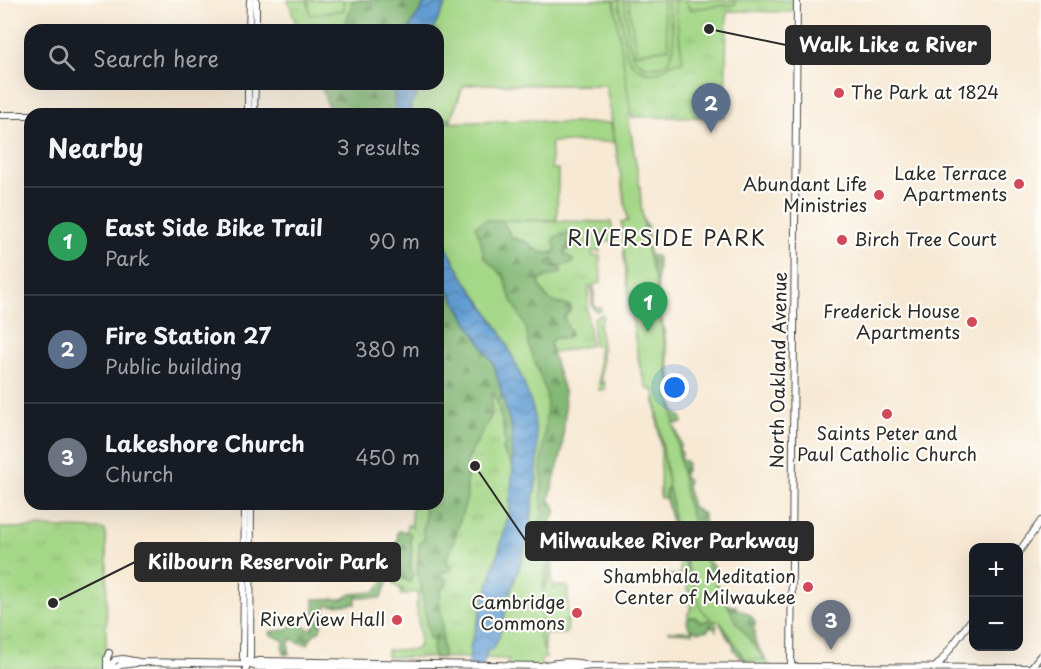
<!DOCTYPE html>
<meta charset="utf-8">
<style>
:root{--surface:#171b24;--page:#20242c;--text:#f1f3f6;--muted:#9ea1a6;--line:#363941;--accent:#2563eb}
body{margin:0;font-family:"Playpen Sans",sans-serif;background:var(--page);color:var(--text)}
.controls{position:absolute;right:18px;bottom:18px;display:grid;overflow:hidden;border-radius:12px;box-shadow:0 6px 24px #0002}
.controls button{width:54px;height:54px;display:grid;place-items:center;padding:0;border:0;border-bottom:2px solid var(--line);background:var(--surface);color:var(--text);font:30px sans-serif}
.you{position:absolute;left:675px;top:388px;width:21px;height:21px;margin:-15px;border:4px solid #fff;border-radius:50%;background:#1a73e8;box-shadow:0 0 0 9px #1a73e833}
.badge{display:grid;place-items:center;width:39px;height:39px;border-radius:50%;background:var(--accent);color:#fff;font-size:20px;font-weight:700}
.pin{position:absolute;translate:-50% -50px;filter:drop-shadow(0 2px 3px #0008)}
.pin::after{content:'';position:absolute;top:32px;width:21px;height:18px;background:inherit;clip-path:polygon(0 0,100% 0,50% 100%)}
.list{margin:0;padding:0;list-style:none}
h2{display:flex;justify-content:space-between;align-items:center;height:78px;margin:0;padding:0 24px;font-size:26px}
h2 small{font-size:20px;font-weight:400;color:var(--muted)}
.list li{display:grid;grid-template-columns:39px 1fr auto;gap:18px;align-items:center;box-sizing:border-box;height:108px;padding:0 24px;border-top:2px solid var(--line)}
.list b{display:block;font-size:22px;white-space:nowrap}
.list p{margin:0;font-size:20px;white-space:nowrap;color:var(--muted)}
.list em{font-size:20px;font-style:normal;color:var(--muted)}
.icon{flex:none;width:33px;height:33px;fill:none;stroke:currentColor;stroke-width:2;stroke-linecap:round;stroke-linejoin:round}
.map{position:relative;flex:none;width:1041px;height:669px;overflow:hidden}
.search{position:absolute;background:var(--surface);box-shadow:0 6px 24px #0002;left:24px;top:24px;width:420px;height:66px;display:flex;align-items:center;gap:15px;box-sizing:border-box;padding:0 21px;border-radius:18px;color:var(--muted);font-size:22px}
.panel{position:absolute;background:var(--surface);box-shadow:0 6px 24px #0002;left:24px;top:108px;width:420px;height:402px;border-radius:18px}
.map>svg:first-child{display:block}
.grass{fill:url(#grass-tufts);stroke:#688159;stroke-width:1.5}
.forest{fill:url(#forest-firs);stroke:#577250;stroke-width:1.5}
.garden{fill:#a4d787;stroke:#688159;stroke-width:1.5}
.water{fill:url(#water-waves);stroke:#476580;stroke-width:1.5}
.lines{fill:none;stroke-linecap:round;stroke-linejoin:round}
.secondary-casing{stroke:#4a4844;stroke-width:8}
.secondary{stroke:#fff;stroke-width:6}
.poi-dot{fill:#d1495b;stroke:#fdfcf7;stroke-width:2}
.labels{text-anchor:middle;stroke-width:4.5;stroke-linejoin:round;paint-order:stroke}
.poi-label{font-size:18px;fill:#2b2b2b;stroke:#fdfcf7;text-anchor:end}
.street-label{font-size:18px;fill:#2b2b2b;stroke:#fdfcf7}
.quarter-label{font-size:21px;letter-spacing:1.5px;fill:#2b2b2b;stroke:#fdfcf7}
.leader{fill:none;stroke:#2b2b2b;stroke-width:2}
.callout-dot{fill:#2b2b2b;stroke:#fdfcf7;stroke-width:2}
.callout{fill:#2b2b2b;stroke:#2b2b2b;stroke-width:2}
.callout-label{font-size:20px;text-anchor:middle;font-weight:bold;fill:#fff}
</style>
<div class="map">
<svg width="1041" height="669" viewBox="0 0 1041 669">
<defs>
<pattern id="grass-tufts" width="24" height="20" patternUnits="userSpaceOnUse" patternTransform="scale(1.5)"><rect width="24" height="20" fill="#a4d787"/><path d="M3 7l-1-3M5 7V3M7 7l1-3M15 17l-1-3M17 17v-4M19 17l1-3" fill="none" stroke="#8db975"/></pattern>
<pattern id="forest-firs" width="22" height="20" patternUnits="userSpaceOnUse" patternTransform="scale(1.5)"><rect width="22" height="20" fill="#83b874"/><path d="M5 1l3.5 6h-7zM16 11l3.5 6h-7z" fill="#6b965f"/></pattern>
<pattern id="water-waves" width="16" height="10" patternUnits="userSpaceOnUse" patternTransform="scale(1.5)"><rect width="16" height="10" fill="#639fd4"/><path d="M0 5q4-4 8 0t8 0" fill="none" stroke="#5282ac"/></pattern>
</defs>
<rect width="100%" height="100%" fill="#fdfcf7"/>
<filter id="ink" filterUnits="userSpaceOnUse"><feTurbulence type="fractalNoise" baseFrequency=".0167" numOctaves="2"/><feDisplacementMap in="SourceGraphic" scale="12" xChannelSelector="R" yChannelSelector="G"/><feConvolveMatrix kernelMatrix="1 2 1 2 8 2 1 2 1" color-interpolation-filters="sRGB"/></filter>
<filter id="wash" filterUnits="userSpaceOnUse"><feTurbulence type="fractalNoise" baseFrequency=".008" numOctaves="4" result="noise"/><feDisplacementMap in="SourceGraphic" scale="24" xChannelSelector="R" yChannelSelector="G"/><feGaussianBlur stdDeviation="1.35" result="paint"/><feColorMatrix in="noise" values="0 0 0 0 0 0 0 0 0 0 0 0 0 0 0 0 0 1.4 0 .05"/><feComposite in="paint" operator="in"/></filter>
<g filter="url(#wash)">
<rect width="100%" height="100%" fill="#f7e9d4"/>
<path class="grass" d="M 288,0 L 427,0 L 408,30 L 298,30 Z
M 448,0 L 793,0 L 793,9 L 789,12 L 730,11 L 727,13 L 725,114 L 724,117 L 633,117 L 632,118 L 631,114 L 628,116 L 640,188 L 641,206 L 648,255 L 658,306 L 668,386 L 686,500 L 715,584 L 737,623 L 772,669 L 752,669 L 719,621 L 714,622 L 717,626 L 716,626 L 716,632 L 715,627 L 693,628 L 693,633 L 669,632 L 669,631 L 691,631 L 691,626 L 712,625 C 709,624 704,624 701,622 C 695,619 695,616 688,617 L 688,613 L 690,611 L 691,592 L 687,590 L 688,581 L 687,577 L 667,577 L 666,580 L 659,579 L 659,575 L 680,575 L 680,550 L 688,571 L 691,576 L 682,550 L 669,488 L 667,488 L 665,495 L 667,498 L 660,498 L 661,451 L 654,390 L 648,389 C 639,371 637,350 634,330 C 628,294 624,258 622,222 L 628,221 L 606,85 L 469,84 L 463,86 L 451,118 L 438,114 L 410,114 L 419,84 L 438,84 L 438,30 L 433,30 Z
M 502,220 L 611,222 L 614,240 L 600,243 L 600,252 L 594,251 L 592,252 L 593,256 L 600,256 L 601,283 L 594,284 L 594,307 L 601,308 L 601,311 L 595,311 L 592,305 L 592,287 L 589,286 L 587,313 L 591,345 L 552,353 L 550,344 L 554,338 L 566,338 L 570,335 L 571,331 C 565,326 561,319 567,313 L 565,305 C 548,304 545,297 539,283 C 543,274 551,274 560,274 L 560,268 L 553,267 L 548,265 L 548,262 L 552,262 L 558,266 L 572,262 L 564,253 L 569,248 L 577,246 L 579,233 L 557,236 L 555,251 C 541,260 526,240 512,238 Z
M 461,310 L 494,365 L 511,442 L 513,467 L 509,514 L 497,557 L 471,644 L 470,658 L 387,657 L 387,650 L 413,650 L 418,648 L 420,643 L 420,636 L 417,614 L 418,613 L 416,604 L 418,603 L 417,592 L 420,591 L 401,595 L 400,589 L 405,591 L 393,584 L 398,576 L 410,582 L 412,547 L 410,542 L 411,534 L 406,532 L 407,525 L 410,525 L 412,527 L 411,514 L 413,504 L 438,504 Z
M 602,314 L 604,316 L 600,323 L 599,327 L 602,345 L 601,382 L 604,382 L 605,390 L 599,390 L 599,349 L 598,346 L 594,346 L 593,327 L 594,318 Z
M 34,527 L 102,529 L 105,530 L 107,564 L 106,649 L 104,669 L 0,669 L 0,528 L 32,528 Z
M 548,560 L 579,560 L 579,562 L 553,562 L 552,582 L 554,589 L 555,589 L 555,586 L 566,586 L 568,587 L 568,621 L 564,621 L 568,622 L 567,632 L 564,634 L 551,634 L 551,631 L 549,631 L 549,634 L 545,635 L 544,642 L 545,651 L 544,651 L 539,638 L 541,634 L 542,592 L 550,576 L 552,562 Z"/>
<path class="forest" d="M 353,0 L 427,0 L 408,30 L 333,30 L 346,23 Z
M 447,34 L 606,85 L 480,84 L 463,86 L 451,118 L 454,137 L 486,220 L 502,220 L 512,238 L 527,242 L 533,248 L 546,254 L 554,253 L 556,248 L 554,244 L 553,240 L 557,236 C 565,235 571,232 579,233 L 581,239 L 580,244 L 570,248 L 564,253 L 573,260 L 572,263 L 558,266 L 553,265 L 552,262 L 548,262 L 548,265 L 553,267 L 560,268 L 562,271 C 555,277 545,272 539,283 C 547,303 551,302 571,306 L 570,312 L 567,313 L 564,319 L 567,327 L 571,333 L 566,338 L 554,338 L 550,344 L 552,353 L 564,391 L 565,413 L 562,451 L 549,500 C 559,508 558,513 550,521 L 550,560 L 552,562 L 550,576 L 542,592 L 541,629 L 538,640 L 516,654 L 533,409 L 438,232 L 438,118 Z
M 321,84 L 394,84 L 395,114 L 330,114 Z
M 626,221 L 645,222 L 647,224 L 649,254 L 652,256 L 656,256 L 658,258 L 657,283 L 659,295 L 659,308 L 663,326 L 672,383 L 670,394 L 671,402 L 674,407 L 673,411 L 681,417 L 683,422 L 679,424 L 673,423 L 677,432 L 681,445 L 679,449 L 682,453 L 680,460 L 685,461 L 687,463 L 686,470 L 683,476 L 688,480 L 687,486 L 692,507 L 703,514 L 705,523 C 698,534 705,561 715,568 C 716,576 719,598 726,604 C 728,606 733,606 736,606 L 738,610 C 744,610 752,616 755,621 L 755,626 L 752,628 L 755,631 C 752,642 759,648 765,657 L 761,659 L 758,656 L 749,659 L 742,659 L 734,650 L 733,643 L 728,639 L 719,621 L 729,621 L 667,478 L 653,385 L 639,359 L 624,256 L 624,223 Z
M 438,273 L 494,365 L 512,430 L 512,465 C 508,459 503,455 503,448 L 507,444 L 504,440 C 505,425 498,408 494,393 L 492,393 L 491,416 L 467,461 L 467,497 L 449,557 L 445,558 L 446,561 L 452,566 L 451,570 L 441,572 L 442,576 L 447,580 L 446,586 L 442,589 L 440,594 L 440,610 L 442,622 L 443,658 L 435,658 L 432,650 L 434,642 L 429,638 L 421,586 C 414,575 419,557 419,544 L 425,538 C 421,529 424,529 425,519 C 426,514 424,509 423,504 L 438,504 Z
M 668,488 L 671,492 L 692,576 L 685,576 L 688,571 L 687,567 L 675,534 L 665,495 L 666,489 Z
M 399,531 L 408,532 L 411,534 L 410,542 L 412,547 L 410,566 C 413,575 414,572 410,582 L 398,576 L 401,571 L 392,572 L 381,598 L 356,597 L 356,604 C 345,604 337,607 327,605 L 320,630 L 312,636 L 308,644 C 301,643 296,643 292,638 L 289,643 L 289,654 L 285,655 L 282,646 L 285,644 L 283,640 L 271,635 L 270,632 C 277,630 285,633 291,626 L 302,625 L 309,629 L 313,629 L 314,599 L 343,599 L 351,594 L 374,592 C 378,588 383,583 386,577 C 391,565 391,551 398,540 L 397,533 Z
M 689,617 L 695,617 L 701,622 L 709,620 L 712,625 L 709,627 L 708,630 L 699,632 L 689,628 L 687,621 Z"/>
<path class="garden" d="M 308,0 L 343,0 L 344,10 L 310,15 Z
M 448,0 L 614,0 L 631,114 L 628,116 L 640,188 L 641,206 L 648,255 L 656,283 L 669,379 L 670,385 L 668,386 L 686,500 L 708,568 L 737,623 L 765,660 L 745,659 L 720,622 L 712,620 L 701,609 L 673,518 L 672,499 L 669,488 L 654,390 L 648,389 C 639,371 637,350 634,330 C 628,294 624,258 622,222 L 628,221 L 606,85 L 469,84 L 463,86 L 451,118 L 442,118 L 442,123 L 535,120 L 550,123 L 611,123 L 614,142 L 551,142 L 551,169 L 558,169 L 557,220 L 486,220 L 475,226 L 480,238 L 484,257 L 504,277 L 509,294 L 526,328 L 529,346 L 546,393 L 547,405 L 541,469 L 542,479 L 541,500 L 543,512 L 535,531 L 534,546 L 530,559 L 548,560 L 542,592 L 541,629 L 540,638 L 546,658 L 541,659 L 541,669 L 508,669 L 508,659 L 485,658 L 488,650 L 493,649 L 499,637 L 510,593 L 519,569 L 529,533 L 537,476 L 538,449 L 524,383 L 513,357 L 504,338 L 486,309 L 465,280 L 438,232 L 438,114 L 410,114 L 411,102 L 416,98 L 419,84 L 438,84 L 438,30 L 433,30 Z
M 619,0 L 624,0 C 626,14 628,45 633,56 C 637,63 645,68 653,67 C 686,67 670,19 667,0 L 674,0 L 683,62 C 679,62 676,62 673,63 C 668,65 665,69 660,71 C 645,76 630,67 626,51 Z
M 628,0 L 662,0 L 669,48 L 636,53 Z
M 685,0 L 736,0 L 735,4 L 691,9 L 686,4 Z"/>
<path class="water" d="M 427,0 L 448,0 L 433,30 L 408,30 Z
M 394,84 L 419,84 L 416,98 L 411,103 L 410,114 L 395,114 Z
M 438,232 L 465,280 L 486,309 L 504,338 L 524,383 L 533,409 L 538,449 L 537,476 L 527,543 L 510,593 L 499,637 L 493,649 L 488,650 L 482,669 L 469,669 L 470,647 L 497,557 L 509,514 L 513,467 L 512,430 L 494,365 L 438,273 Z"/>
</g>
<g filter="url(#ink)">
<g class="lines">
<defs>
<path id="secondary" d="M 256,0 L 256,30
M 249,30 L 250,0
M 248,114 L 248,84
M 254,114 L 255,84
M 0,115 L 30,115
M 245,504 L 243,657 L 246,664 L 246,669
M 1018,553 L 1041,521
M 246,664 L 259,661 L 541,666 C 555,669 576,669 590,666
M 246,664 L 250,657 L 251,504
M 541,666 C 555,662 576,660 590,666 L 1041,668
M 107,669 L 107,658 L 109,653
M 108,669 L 115,660 L 123,659 L 139,662 L 246,664 L 259,667 L 384,668 L 416,666
M 114,669 L 121,665 L 136,663
M 791,669 L 797,0
M 934,669 L 942,660 L 974,616
M 1030,669 L 1041,655"/>
</defs>
<use href="#secondary" class="secondary-casing"/>
<use href="#secondary" class="secondary"/>
</g>
</g>
<g class="poi-dot">
<circle cx="839" cy="93" r="6"/>
<circle cx="1019" cy="184" r="6"/>
<circle cx="879" cy="195" r="6"/>
<circle cx="842" cy="240" r="6"/>
<circle cx="972" cy="322" r="6"/>
<circle cx="887" cy="414" r="6"/>
<circle cx="808" cy="587" r="6"/>
<circle cx="577" cy="613" r="6"/>
<circle cx="397" cy="620" r="6"/>
</g>
<g class="labels">
<g class="poi-label">
<text x="851" y="99" text-anchor="start">The Park at 1824</text>
<text x="1007" y="180">Lake Terrace<tspan x="1007" dy="21">Apartments</tspan></text>
<text x="867" y="191">Abundant Life<tspan x="867" dy="21">Ministries</tspan></text>
<text x="854" y="246" text-anchor="start">Birch Tree Court</text>
<text x="960" y="318">Frederick House<tspan x="960" dy="21">Apartments</tspan></text>
<text x="887" y="440" text-anchor="middle">Saints Peter and<tspan x="887" dy="21">Paul Catholic Church</tspan></text>
<text x="796" y="583">Shambhala Meditation<tspan x="796" dy="21">Center of Milwaukee</tspan></text>
<text x="565" y="609">Cambridge<tspan x="565" dy="21">Commons</tspan></text>
<text x="385" y="626">RiverView Hall</text>
</g>
<g class="street-label">
<text transform="translate(779 370) rotate(-89)" y="6">North Oakland Avenue</text>
</g>
<g class="quarter-label">
<text x="667" y="246">RIVERSIDE PARK</text>
</g>
</g>
<path class="leader" d="M709 29L786 45M475 466L526 541M53 603L135 562"/>
<g class="callout-dot">
<circle cx="709" cy="29" r="6"/>
<circle cx="475" cy="466" r="6"/>
<circle cx="53" cy="603" r="6"/>
</g>
<g class="callout">
<rect x="786" y="26" width="204" height="38" rx="6"/>
<rect x="526" y="522" width="287" height="38" rx="6"/>
<rect x="135" y="543" width="265" height="38" rx="6"/>
</g>
<g class="callout-label">
<text x="888" y="52">Walk Like a River</text>
<text x="669" y="548">Milwaukee River Parkway</text>
<text x="268" y="569">Kilbourn Reservoir Park</text>
</g>
</svg>
<div class="controls">
<button>+</button>
<button>−</button>
</div>
<div class="you"></div>
<div class="pin badge" style="left:648px;top:332px;background:#2e9e5b">1</div>
<div class="pin badge" style="left:711px;top:133px;background:#5c6f8a">2</div>
<div class="pin badge" style="left:831px;top:650px;background:#6b7280">3</div>
<div class="search"><svg class="icon" aria-label="search" viewBox="0 0 24 24"><circle cx="10" cy="10" r="6"/><path d="M15 15l6 6"/></svg>Search here</div>
<section class="panel">
<h2>Nearby<small>3 results</small></h2>
<ul class="list">
<li><span class="badge" style="background:#2e9e5b">1</span><div><b>East Side Bike Trail</b><p>Park</p></div><em>90 m</em></li>
<li><span class="badge" style="background:#5c6f8a">2</span><div><b>Fire Station 27</b><p>Public building</p></div><em>380 m</em></li>
<li><span class="badge" style="background:#6b7280">3</span><div><b>Lakeshore Church</b><p>Church</p></div><em>450 m</em></li>
</ul>
</section>
</div>
